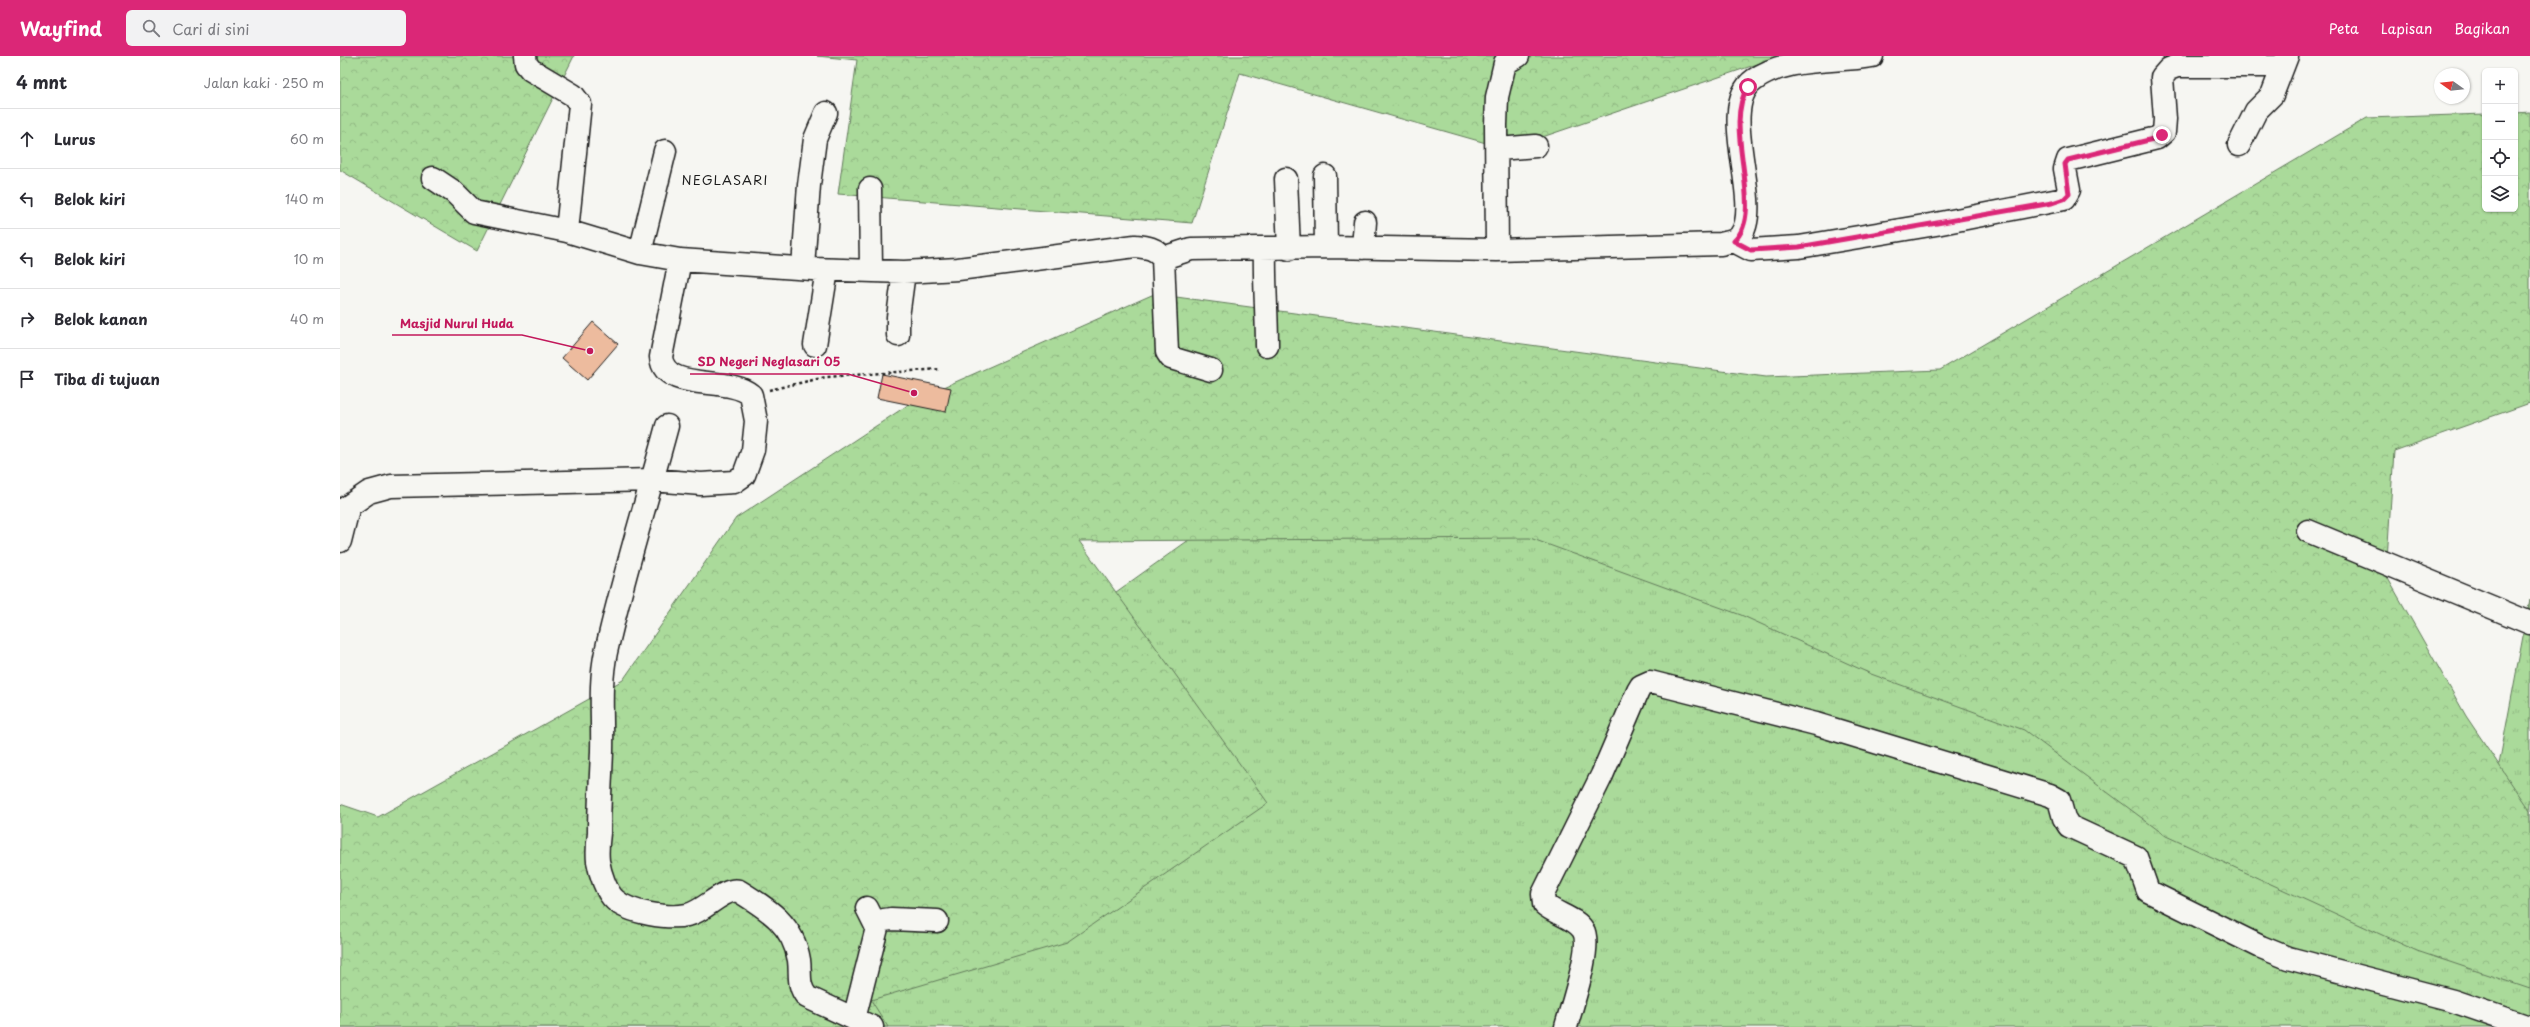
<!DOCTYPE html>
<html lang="id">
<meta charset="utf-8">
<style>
:root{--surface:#fff;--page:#f2f2f3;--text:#2b2b33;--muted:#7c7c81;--line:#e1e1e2;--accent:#db2777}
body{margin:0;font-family:"Playpen Sans",sans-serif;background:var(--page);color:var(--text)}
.controls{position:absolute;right:12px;top:12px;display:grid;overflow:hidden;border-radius:6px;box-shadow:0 1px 3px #0004}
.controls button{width:36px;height:36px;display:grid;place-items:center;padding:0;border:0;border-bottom:1px solid var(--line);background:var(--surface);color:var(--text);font:20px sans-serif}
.compass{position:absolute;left:2094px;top:12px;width:36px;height:36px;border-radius:50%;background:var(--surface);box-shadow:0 1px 3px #0004;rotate:285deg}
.stop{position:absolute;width:12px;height:12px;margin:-9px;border:3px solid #db2777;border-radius:50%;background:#fff}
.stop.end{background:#db2777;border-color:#fff;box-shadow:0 1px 4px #0008}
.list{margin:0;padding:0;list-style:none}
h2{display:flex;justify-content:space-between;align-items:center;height:52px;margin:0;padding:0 16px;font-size:17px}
h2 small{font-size:13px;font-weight:400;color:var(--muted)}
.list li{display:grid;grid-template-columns:26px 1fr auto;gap:12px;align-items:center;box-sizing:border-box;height:60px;padding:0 16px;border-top:1px solid var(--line)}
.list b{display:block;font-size:15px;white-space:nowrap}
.list em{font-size:13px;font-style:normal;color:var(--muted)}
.icon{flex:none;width:22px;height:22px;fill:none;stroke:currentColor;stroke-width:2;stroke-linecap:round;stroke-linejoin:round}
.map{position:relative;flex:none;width:2190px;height:971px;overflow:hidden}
header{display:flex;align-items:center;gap:24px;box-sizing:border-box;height:56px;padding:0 20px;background:var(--accent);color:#fff}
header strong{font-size:19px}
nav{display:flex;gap:22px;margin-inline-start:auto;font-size:14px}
.search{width:280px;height:36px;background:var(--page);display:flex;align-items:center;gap:10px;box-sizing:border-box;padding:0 14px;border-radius:6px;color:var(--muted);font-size:15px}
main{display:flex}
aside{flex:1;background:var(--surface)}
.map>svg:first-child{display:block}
.grass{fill:url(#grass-tufts);stroke:#637b5b}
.forest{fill:url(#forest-crowns);stroke:#637b5b}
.building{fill:#edbb9e;stroke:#1c1c1c}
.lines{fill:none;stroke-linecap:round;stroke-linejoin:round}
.minor-casing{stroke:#1c1c1c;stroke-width:25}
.path{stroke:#1c1c1c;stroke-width:2.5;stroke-dasharray:3 3;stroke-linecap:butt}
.minor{stroke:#f6f6f2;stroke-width:22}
.route{stroke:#db2777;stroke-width:5}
.labels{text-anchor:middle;stroke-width:4;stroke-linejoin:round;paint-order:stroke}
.quarter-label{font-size:13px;letter-spacing:1px;fill:#1c1c1c;stroke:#f6f6f2}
.leader{fill:none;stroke:#c2185b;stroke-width:1.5}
.callout-dot{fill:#c2185b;stroke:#f6f6f2;stroke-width:1.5}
.callout-label{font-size:12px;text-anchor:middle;font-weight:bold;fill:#c2185b;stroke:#f6f6f2;stroke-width:4;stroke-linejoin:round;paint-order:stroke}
</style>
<header>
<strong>Wayfind</strong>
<div class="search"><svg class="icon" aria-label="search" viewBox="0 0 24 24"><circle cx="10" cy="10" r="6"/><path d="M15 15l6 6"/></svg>Cari di sini</div>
<nav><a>Peta</a><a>Lapisan</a><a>Bagikan</a></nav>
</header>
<main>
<aside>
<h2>4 mnt<small>Jalan kaki · 250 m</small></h2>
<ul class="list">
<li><svg class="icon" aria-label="ahead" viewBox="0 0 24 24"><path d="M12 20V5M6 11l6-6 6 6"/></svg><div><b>Lurus</b></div><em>60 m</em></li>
<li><svg class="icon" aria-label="left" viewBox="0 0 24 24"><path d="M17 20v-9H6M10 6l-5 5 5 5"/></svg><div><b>Belok kiri</b></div><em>140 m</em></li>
<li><svg class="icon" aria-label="left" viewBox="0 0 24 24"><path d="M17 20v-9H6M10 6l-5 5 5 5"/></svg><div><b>Belok kiri</b></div><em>10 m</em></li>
<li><svg class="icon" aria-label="right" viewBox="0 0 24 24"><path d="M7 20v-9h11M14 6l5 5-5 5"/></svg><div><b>Belok kanan</b></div><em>40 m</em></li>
<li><svg class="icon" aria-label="arrive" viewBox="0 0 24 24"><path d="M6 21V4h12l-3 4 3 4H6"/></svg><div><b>Tiba di tujuan</b></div></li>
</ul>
</aside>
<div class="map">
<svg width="2190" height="971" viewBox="0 0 2190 971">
<defs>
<pattern id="grass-tufts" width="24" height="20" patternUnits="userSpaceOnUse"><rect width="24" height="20" fill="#aada9a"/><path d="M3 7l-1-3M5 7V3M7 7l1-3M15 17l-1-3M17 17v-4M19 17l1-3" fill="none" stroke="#92ba84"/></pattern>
<pattern id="forest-crowns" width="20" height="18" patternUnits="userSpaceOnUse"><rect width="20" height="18" fill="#aada9a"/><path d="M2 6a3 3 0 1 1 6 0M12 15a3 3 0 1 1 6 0" fill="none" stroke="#92ba84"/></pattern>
</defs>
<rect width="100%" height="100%" fill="#f6f6f2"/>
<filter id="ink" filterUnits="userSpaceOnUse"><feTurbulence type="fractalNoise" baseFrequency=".025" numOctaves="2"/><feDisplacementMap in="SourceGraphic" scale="8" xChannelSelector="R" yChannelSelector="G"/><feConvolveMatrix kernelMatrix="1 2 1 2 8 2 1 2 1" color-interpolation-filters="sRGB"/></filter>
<g filter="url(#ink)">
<path class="grass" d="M 1060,333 L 2143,794 L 2190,543 L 2190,971 L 0,971 L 660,619 Z"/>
<path class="forest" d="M 0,0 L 234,0 L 137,195 L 0,114 Z
M 477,0 L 1441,0 L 1167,93 L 900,17 L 852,167 L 498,138 L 517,4 Z
M 2190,56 L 2190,347 L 2054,395 L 2046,519 L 2126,660 L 2190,755 L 2190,933 L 2077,895 L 1826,780 L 1684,674 L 1531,618 L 1401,559 L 1190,482 L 739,485 L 928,747 L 727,886 L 531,944 L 548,971 L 0,971 L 0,748 L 38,761 L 283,624 L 396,462 L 577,343 L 814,238 L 1426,321 L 1600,314 L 2027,62 L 2145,58 L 2145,153 L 2175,153 L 2175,57 Z"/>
<path class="building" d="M 253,266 L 278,288 L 247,324 L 222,302 Z
M 542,318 L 611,332 L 606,356 L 537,342 Z"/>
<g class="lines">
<defs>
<path id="minor" d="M 185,0 L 186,8 L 191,14 L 233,39 L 240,48 L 227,175
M 1899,89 L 1916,55 L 1932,39 L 1947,0
M 1158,93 L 1196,90
M 985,120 L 986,191
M 93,122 L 114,136 L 134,156 L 227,175 L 300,197 L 340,204 L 472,213 L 564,216 L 618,213 L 795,190 C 807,191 816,192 823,202 L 851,193 L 986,191 L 1157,194 L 1381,188 C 1388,186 1395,186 1400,180 C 1425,149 1375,52 1414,24 C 1448,0 1493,7 1532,0
M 946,123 L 949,193
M 530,133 L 531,213
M 1394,185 L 1411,194 L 1459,191 L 1596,168 L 1724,143 L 1729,134 L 1725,113 L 1728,104 L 1817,82 L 1824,76 L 1825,63 L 1822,21 L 1829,13 L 1837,10 L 1943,10
M 925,192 C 924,225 927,257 927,290
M 1023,192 L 1025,166
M 1157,194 L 1156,69 L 1157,41 L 1165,7 L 1178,0
M 300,197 L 325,95
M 823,202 L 827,296 L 831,302 L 871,314
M 463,211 L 469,129 L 475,83 L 486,57
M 558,279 L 558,261 L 564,216
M 475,289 L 487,214
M 327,370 C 307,445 283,520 266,596 C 259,629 263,662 262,695 C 261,722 259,750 259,777 C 258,785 257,796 258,805 C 260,817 266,836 275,844 C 289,857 329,863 347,859 C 364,856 384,831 399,835 C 428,853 453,868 459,904 C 461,919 457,929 467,941 L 532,971
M 0,456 L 29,436 L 51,430 L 313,424 L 361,428 L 394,426 L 404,419 L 413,394 L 416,365 L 411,339 C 389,319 324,337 321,301 L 340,204
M 1968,475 L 2190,567
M 0,485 L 8,453
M 527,852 L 537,872
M 514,963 L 538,868 L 544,864 L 551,863 L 597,865
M 1226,971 C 1231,952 1253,889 1243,874 C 1236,862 1215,858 1204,848 L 1203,838 L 1262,719 L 1298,635 L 1301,630 L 1310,626 L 1476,668 L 1710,739 L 1719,744 L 1724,762 L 1729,770 L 1796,801 L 1808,835 L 1921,891 L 1948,902 L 2113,945 L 2189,971"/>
</defs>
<use href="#minor" class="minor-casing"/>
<path class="path" d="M 429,334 L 486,321 L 601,313"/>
<use href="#minor" class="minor"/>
</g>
</g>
<g class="lines" filter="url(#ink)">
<path class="route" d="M 1408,31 C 1381,71 1427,155 1394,185 L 1411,194 L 1459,191 L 1712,147 L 1724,143 L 1729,138 L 1725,108 L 1728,104 L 1817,82 L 1822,79"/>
</g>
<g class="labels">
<g class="quarter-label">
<text x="385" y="129">NEGLASARI</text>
</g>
</g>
<path class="leader" d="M250 295L182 279H52M574 337L508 318H350"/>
<g class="callout-dot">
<circle cx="250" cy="295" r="4"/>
<circle cx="574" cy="337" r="4"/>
</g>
<g class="callout-label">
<text x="117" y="272">Masjid Nurul Huda</text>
<text x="429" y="310">SD Negeri Neglasari 05</text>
</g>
</svg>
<div class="controls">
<button>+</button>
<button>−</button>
<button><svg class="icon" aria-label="locate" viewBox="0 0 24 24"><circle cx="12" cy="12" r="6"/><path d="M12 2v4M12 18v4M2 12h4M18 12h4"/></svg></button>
<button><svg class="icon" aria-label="layers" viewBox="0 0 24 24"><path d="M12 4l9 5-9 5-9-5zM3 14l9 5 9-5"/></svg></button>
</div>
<svg class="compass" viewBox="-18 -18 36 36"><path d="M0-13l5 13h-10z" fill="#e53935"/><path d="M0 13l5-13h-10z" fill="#7c7c81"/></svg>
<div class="stop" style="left:1408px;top:31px"></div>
<div class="stop end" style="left:1822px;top:79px"></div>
</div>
</main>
